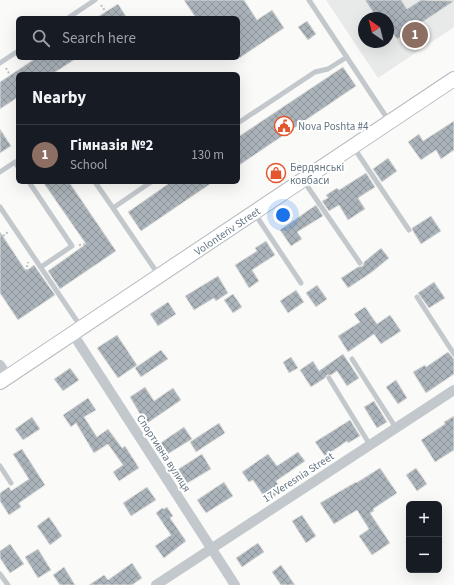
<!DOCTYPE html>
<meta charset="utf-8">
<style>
:root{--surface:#171b24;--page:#20242c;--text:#f1f3f6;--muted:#9ea1a6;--line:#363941;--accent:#e4572e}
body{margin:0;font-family:"Source Sans 3",sans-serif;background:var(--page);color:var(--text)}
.controls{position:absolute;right:12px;bottom:12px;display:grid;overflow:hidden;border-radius:6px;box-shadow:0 4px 16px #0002}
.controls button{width:36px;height:36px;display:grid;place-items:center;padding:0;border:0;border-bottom:1px solid var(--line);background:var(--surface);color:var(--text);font:20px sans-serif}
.compass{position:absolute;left:358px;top:12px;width:36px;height:36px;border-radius:50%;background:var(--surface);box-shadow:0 4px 16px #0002;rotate:325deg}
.you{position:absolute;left:283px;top:215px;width:14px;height:14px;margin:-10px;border:3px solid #fff;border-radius:50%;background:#1a73e8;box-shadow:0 0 0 6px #1a73e833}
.badge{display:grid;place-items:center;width:26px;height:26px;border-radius:50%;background:var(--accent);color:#fff;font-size:13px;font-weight:700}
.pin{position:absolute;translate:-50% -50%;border:2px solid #fff;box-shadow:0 1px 4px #0006}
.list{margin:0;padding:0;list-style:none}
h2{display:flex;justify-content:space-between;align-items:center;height:52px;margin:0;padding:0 16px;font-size:17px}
h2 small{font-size:13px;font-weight:400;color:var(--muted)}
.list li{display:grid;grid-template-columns:26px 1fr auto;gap:12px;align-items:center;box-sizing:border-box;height:60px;padding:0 16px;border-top:1px solid var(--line)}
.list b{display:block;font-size:15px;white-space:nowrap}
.list p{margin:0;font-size:13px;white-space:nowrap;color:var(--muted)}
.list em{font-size:13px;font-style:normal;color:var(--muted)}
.icon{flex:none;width:22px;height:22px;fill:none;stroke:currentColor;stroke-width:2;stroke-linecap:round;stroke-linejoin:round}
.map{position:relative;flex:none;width:454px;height:585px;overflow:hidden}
.search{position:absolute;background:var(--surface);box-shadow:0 4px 16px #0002;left:16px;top:16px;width:224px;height:44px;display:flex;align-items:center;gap:10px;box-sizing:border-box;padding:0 14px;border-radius:6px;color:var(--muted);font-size:15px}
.panel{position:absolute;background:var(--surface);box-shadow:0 4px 16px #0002;left:16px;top:72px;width:224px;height:112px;border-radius:6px}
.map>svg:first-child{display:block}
.built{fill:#e8e9e9;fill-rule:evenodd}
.building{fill:url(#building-cross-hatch);stroke:#dcdcda}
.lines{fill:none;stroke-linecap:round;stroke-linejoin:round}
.secondary-casing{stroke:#b3babf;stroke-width:16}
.path{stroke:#bbbfc2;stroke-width:2;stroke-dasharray:2 2;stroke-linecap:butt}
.lane{stroke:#c3c8cc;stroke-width:5}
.street{stroke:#c3c8cc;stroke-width:10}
.secondary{stroke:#fff;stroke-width:14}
.labels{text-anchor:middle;stroke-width:4;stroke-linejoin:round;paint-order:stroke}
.poi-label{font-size:11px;fill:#657683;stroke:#fff;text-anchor:start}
.street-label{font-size:11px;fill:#657683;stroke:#fff}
</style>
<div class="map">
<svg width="454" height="585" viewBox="0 0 454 585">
<defs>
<pattern id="building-cross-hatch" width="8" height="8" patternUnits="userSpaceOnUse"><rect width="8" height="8" fill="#aab3b9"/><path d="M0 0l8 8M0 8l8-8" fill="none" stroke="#8e969c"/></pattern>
</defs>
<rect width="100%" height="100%" fill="#fafaf8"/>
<path class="built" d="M 326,0 L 454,0 L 454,27 L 378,78 ZM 364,18 L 388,18 L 388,42 L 364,42 Z"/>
<path class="building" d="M 184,0 L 244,0 L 257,20 L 272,10 L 284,28 L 238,59 L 238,18 L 196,18 Z
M 365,0 L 401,0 L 407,9 L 421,0 L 454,1 L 397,39 L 388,26 L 388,18 L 377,18 Z
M 118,4 L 127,18 L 96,18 Z
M 307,21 L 316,34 L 308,40 L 298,27 Z
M 36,58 L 77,58 L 52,74 L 18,74 L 18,97 L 0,109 L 0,82 Z
M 343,67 L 356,86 L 238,166 L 238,137 Z
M 454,121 L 454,150 L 441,159 L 436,150 L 421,160 L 408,142 L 419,134 L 423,141 Z
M 0,129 L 11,146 L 0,153 Z
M 388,158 L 397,171 L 382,182 L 373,169 Z
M 366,173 L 375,187 L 358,198 L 365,209 L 348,220 L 339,205 L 329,211 L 322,201 L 328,198 L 326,195 L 337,188 L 339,190 Z
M 43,182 L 69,182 L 116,251 L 60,289 L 48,271 L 86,244 Z
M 171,182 L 213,182 L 141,231 L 128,212 Z
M 316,205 L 323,216 L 297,232 L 302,239 L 291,246 L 280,230 Z
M 431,216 L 441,231 L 421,244 L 413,231 L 412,228 Z
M 0,232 L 26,271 L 34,265 L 55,295 L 18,320 L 0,293 Z
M 266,241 L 275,255 L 252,270 L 259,281 L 249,288 L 235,265 L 257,251 L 255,248 Z
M 381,248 L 389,258 L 372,272 L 348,288 L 341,278 L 358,267 L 363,266 L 364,262 Z
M 218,276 L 228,293 L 216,301 L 214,298 L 194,310 L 185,296 Z
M 434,282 L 445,298 L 429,308 L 418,293 Z
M 317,285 L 327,299 L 316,307 L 306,293 Z
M 296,290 L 304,302 L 288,313 L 280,301 Z
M 233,294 L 242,307 L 233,313 L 224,300 Z
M 168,302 L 176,314 L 158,326 L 150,314 Z
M 365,307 L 377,324 L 390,315 L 401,331 L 381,344 L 374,334 L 348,352 L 338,336 L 360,322 L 354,314 Z
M 117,335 L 137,365 L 118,378 L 97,348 Z
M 161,350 L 168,359 L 141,377 L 135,368 Z
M 448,352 L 454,359 L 454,374 L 426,393 L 413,372 L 425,365 L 426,367 Z
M 343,354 L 359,378 L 347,386 L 337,371 L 331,375 L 327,375 L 325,378 L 311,387 L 300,370 L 313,361 L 319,371 Z
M 291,357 L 298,368 L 289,373 L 283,362 Z
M 70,368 L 79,380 L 63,391 L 54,379 Z
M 396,380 L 407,398 L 398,404 L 386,387 Z
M 145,387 L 154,401 L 173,388 L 181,400 L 146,424 L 130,397 Z
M 88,398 L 96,410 L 84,417 L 97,437 L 108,429 L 122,448 L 125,446 L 139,468 L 119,481 L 113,472 L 123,465 L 108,444 L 94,453 L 76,423 L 71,427 L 63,415 Z
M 374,401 L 387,422 L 377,428 L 364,407 Z
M 454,416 L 454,450 L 435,462 L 421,440 L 445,424 L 444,422 Z
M 32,417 L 40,429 L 23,440 L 15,429 Z
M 350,420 L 360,436 L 348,443 L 347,441 L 325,456 L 315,442 Z
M 219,423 L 225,433 L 196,452 L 190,442 Z
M 184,427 L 192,439 L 166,455 L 159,444 Z
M 22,449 L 45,485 L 19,503 L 21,507 L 9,515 L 0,501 L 0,493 L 9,487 L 11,491 L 29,479 L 13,454 Z
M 298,452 L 305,461 L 276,481 L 282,491 L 267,501 L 253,480 L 249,482 L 242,472 L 268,454 L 277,466 Z
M 202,454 L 211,469 L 186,484 L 177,470 Z
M 380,468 L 397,493 L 373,509 L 374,511 L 370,513 L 390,543 L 372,555 L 359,536 L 369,529 L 357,510 L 334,524 L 320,503 L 356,482 L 356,483 Z
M 416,468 L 427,484 L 417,491 L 406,475 Z
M 224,482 L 233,496 L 206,513 L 197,500 Z
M 147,487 L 156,500 L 131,516 L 123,503 Z
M 167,507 L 173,516 L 170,518 L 186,541 L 164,558 L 155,546 L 171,535 L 156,513 L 162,508 L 164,509 Z
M 302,515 L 316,536 L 306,543 L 292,521 Z
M 49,517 L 62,536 L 50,545 L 37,526 Z
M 258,543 L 264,552 L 242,567 L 236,558 Z
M 10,544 L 24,564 L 10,573 L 0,558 L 0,551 Z
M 38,549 L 51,570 L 38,578 L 25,557 Z
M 132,563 L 142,578 L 132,585 L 89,585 L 104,575 L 108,580 Z
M 281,565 L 295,585 L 281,585 L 272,572 Z
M 64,567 L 75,585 L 60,585 L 53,575 Z"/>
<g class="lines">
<defs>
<path id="secondary" d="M 0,382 L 454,79"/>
</defs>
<use href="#secondary" class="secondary-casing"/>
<path class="path" d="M 101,5 L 106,12
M 33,58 L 34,59
M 6,68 L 10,75
M 164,182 L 166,186
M 3,236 L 8,232
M 79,245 L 86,244
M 26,271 L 28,262"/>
<path class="lane" d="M 309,0 L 389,121
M 68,18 L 95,0
M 0,63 L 18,51
M 238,123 L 315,72 L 328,69 L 347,57
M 354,148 L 409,230
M 0,172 L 15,162 L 18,167
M 303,180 L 360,263
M 29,182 L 72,246 L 41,267
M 95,182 L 113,208
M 151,182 L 113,208 L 158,274
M 0,207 L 81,327
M 255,214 L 301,283
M 417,297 L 454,354
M 352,359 L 396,428
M 329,378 L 370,445
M 0,466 L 11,483
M 0,574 L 8,585"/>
<path class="street" d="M 73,334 L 235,585
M 0,365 L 8,377
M 156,585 L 454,390"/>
<use href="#secondary" class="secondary"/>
</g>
<defs>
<symbol id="civic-ring" viewBox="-11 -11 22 22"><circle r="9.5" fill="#fff" stroke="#e4572e" stroke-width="1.5"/><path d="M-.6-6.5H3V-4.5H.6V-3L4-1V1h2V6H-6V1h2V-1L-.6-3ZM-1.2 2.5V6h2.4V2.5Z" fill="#e4572e"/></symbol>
<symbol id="shop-ring" viewBox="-11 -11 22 22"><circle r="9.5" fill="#fff" stroke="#e4572e" stroke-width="1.5"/><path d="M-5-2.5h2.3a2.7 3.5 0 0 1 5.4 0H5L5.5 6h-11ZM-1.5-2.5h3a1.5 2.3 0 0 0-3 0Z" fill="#e4572e"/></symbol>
</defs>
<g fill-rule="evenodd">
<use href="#civic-ring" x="273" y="115" width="22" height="22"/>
<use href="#shop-ring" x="265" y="162" width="22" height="22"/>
</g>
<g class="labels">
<g class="poi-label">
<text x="298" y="130">Nova Poshta #4</text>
<text x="290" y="171">Бердянські<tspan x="290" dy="13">ковбаси</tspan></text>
</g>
<g class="street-label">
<text transform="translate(227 231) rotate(-34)" y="4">Volonteriv Street</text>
<text transform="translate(164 453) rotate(57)" y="4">Спортивна вулиця</text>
<text transform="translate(298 477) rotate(-33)" y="4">17 Veresnia Street</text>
</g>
</g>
</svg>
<div class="controls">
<button>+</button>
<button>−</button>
</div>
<svg class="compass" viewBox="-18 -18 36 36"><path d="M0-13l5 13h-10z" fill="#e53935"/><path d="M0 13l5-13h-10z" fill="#9ea1a6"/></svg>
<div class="you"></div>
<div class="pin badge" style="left:415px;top:35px;background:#8d6e63">1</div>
<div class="search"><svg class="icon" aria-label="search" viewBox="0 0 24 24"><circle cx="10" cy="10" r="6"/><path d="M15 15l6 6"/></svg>Search here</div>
<section class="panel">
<h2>Nearby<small></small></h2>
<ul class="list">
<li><span class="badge" style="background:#8d6e63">1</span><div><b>Гімназія №2</b><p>School</p></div><em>130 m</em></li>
</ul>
</section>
</div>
